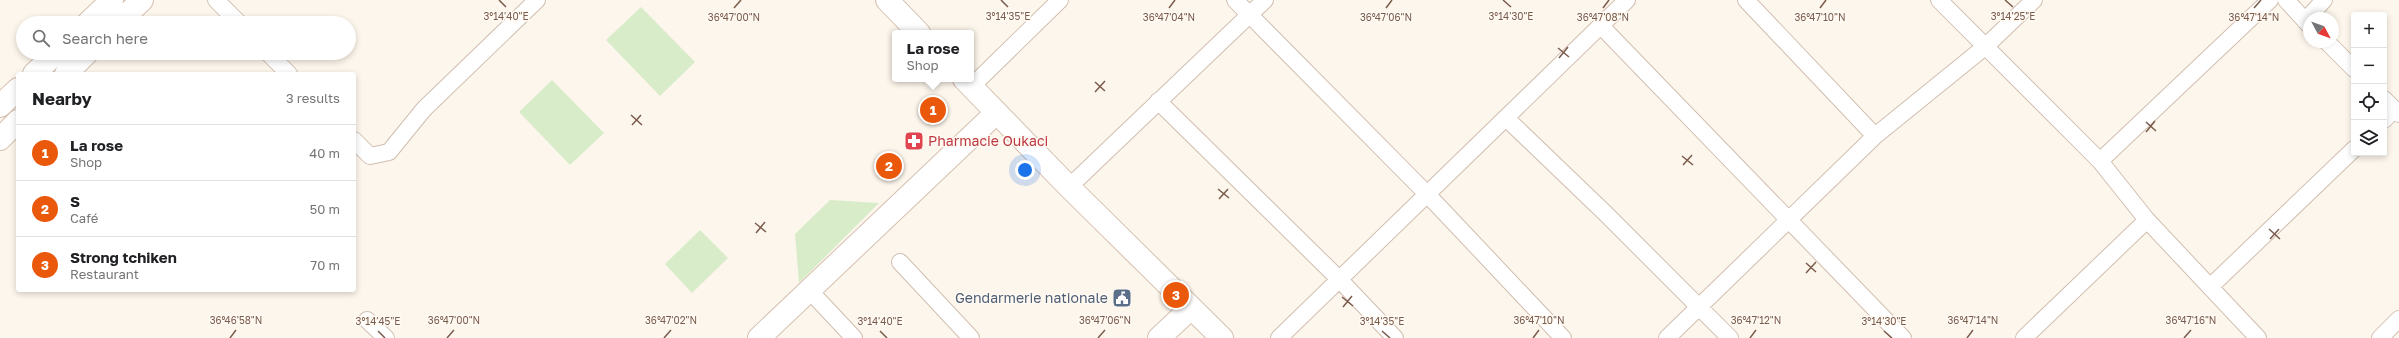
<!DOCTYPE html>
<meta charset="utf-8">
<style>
:root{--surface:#fff;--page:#f6f6f6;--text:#202124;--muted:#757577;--line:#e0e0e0;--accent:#ea580c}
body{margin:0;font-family:"Golos Text",sans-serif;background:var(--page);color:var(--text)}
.controls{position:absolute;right:12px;top:12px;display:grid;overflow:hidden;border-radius:4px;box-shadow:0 2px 6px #0003}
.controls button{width:36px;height:36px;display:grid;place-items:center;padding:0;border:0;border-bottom:1px solid var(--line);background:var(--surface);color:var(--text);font:20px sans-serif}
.compass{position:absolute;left:2303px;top:12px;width:36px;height:36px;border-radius:50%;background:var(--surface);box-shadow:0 2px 6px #0003;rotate:131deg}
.you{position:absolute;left:1025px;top:170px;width:14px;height:14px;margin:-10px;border:3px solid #fff;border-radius:50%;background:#1a73e8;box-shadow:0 0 0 6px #1a73e833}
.badge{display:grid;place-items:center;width:26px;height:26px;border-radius:50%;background:var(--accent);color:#fff;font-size:13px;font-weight:700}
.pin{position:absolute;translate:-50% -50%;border:2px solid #fff;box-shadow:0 1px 4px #0006}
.popup{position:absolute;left:892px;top:30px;width:82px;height:52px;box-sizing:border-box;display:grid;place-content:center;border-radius:4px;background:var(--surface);filter:drop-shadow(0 1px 3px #0005);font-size:13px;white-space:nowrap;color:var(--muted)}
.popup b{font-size:15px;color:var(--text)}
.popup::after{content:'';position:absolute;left:50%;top:100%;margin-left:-8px;border:8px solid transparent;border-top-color:var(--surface)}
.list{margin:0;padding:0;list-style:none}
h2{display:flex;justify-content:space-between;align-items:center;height:52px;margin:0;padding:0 16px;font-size:17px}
h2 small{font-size:13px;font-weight:400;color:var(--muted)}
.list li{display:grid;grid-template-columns:26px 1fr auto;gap:12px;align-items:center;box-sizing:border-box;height:56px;padding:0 16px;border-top:1px solid var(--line)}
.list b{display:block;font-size:15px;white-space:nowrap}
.list p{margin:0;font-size:13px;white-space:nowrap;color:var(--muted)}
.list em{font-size:13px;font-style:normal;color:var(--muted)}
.icon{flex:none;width:22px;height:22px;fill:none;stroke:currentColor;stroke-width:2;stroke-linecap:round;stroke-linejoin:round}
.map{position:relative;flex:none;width:2399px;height:338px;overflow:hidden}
.search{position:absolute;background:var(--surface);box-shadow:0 2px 6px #0003;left:16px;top:16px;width:340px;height:44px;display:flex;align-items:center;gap:10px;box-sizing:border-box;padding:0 14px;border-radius:22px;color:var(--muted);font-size:15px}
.panel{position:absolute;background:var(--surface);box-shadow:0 2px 6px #0003;left:16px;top:72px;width:340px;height:220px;border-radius:4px}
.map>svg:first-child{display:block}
.green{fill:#d8ecc9}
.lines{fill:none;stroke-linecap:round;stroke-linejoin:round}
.street-casing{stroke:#d1beb0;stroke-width:18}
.secondary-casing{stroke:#d6c0b0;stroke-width:24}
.street{stroke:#fff;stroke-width:16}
.secondary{stroke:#fff;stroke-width:22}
.ticks{fill:none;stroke:#7a5c4d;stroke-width:1.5}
.labels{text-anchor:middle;stroke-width:3;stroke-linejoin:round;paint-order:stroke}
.health-label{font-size:14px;fill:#be3a42;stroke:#fffaf3;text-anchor:start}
.service-label{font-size:14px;fill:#4e5e75;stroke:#fffaf3;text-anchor:end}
.ticks-label{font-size:10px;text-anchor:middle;fill:#7a5c4d;stroke:#fffaf3;stroke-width:3;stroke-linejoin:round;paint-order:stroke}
</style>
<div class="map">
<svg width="2399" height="338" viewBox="0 0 2399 338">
<rect width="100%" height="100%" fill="#fdf6ec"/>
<path class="green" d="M 641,7 L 695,62 L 660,96 L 606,40 Z
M 552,80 L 604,133 L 570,165 L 519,112 Z
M 830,200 L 879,203 L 799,283 L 795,234 Z
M 700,230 L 728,258 L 692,293 L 665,264 Z"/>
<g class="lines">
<defs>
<path id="street" d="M 216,0 L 239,23
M 1235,0 L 1427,194 L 1563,338
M 1746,0 L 1875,136
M 1939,0 L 2100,161 L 2147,220 L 2258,338
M 2286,0 L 2309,25
M 2305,21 L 2324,0
M 1601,26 L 1903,338
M 2327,42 L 2354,69
M 268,53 L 289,74
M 971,87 L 1060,0
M 2384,99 L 2399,114
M 1158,101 L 1339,279 L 1395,338
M 1506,118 L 1605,213 L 1730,338
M 2384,120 L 2395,109
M 354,140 L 370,156 L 389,152 L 424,109 L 537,0
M 2100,161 L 2270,0
M 1069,187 L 1265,0
M 900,262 L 971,338
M 2210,287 L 2354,149
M 809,290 L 854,338
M 367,320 L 386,338
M 1279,338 L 1627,0
M 1667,338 L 1875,136 L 1986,46 L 2034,0
M 2024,338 L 2147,220
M 2380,338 L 2399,319"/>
<path id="secondary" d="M 887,0 L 919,33
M 88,23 L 112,0
M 118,23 L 142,0
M 34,74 L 56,53
M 66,74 L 87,53
M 964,79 L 1069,187 L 1222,338
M 0,106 L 18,89
M 0,139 L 18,121
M 759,338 L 996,113
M 1159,338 L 1191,308"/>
</defs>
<use href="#street" class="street-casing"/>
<use href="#secondary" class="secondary-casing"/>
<use href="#street" class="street"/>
<use href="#secondary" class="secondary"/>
</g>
<path class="ticks" d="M 499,0 L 506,7M 1001,0 L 1008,7M 1503,0 L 1511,7M 2005,0 L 2013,7M 734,8 L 741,0M 1169,8 L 1175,0M 1386,8 L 1392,0M 1603,8 L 1609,0M 1820,8 L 1826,0M 2254,8 L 2261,0M 1558,48 L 1569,57M 1559,58 L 1568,47M 1095,82 L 1105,91M 1095,92 L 1105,81M 631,115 L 642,125M 2146,122 L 2156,131M 632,125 L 641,115M 2146,132 L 2155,121M 1682,156 L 1693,165M 1683,165 L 1692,155M 1218,189 L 1229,198M 1219,199 L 1228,189M 755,223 L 766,232M 2269,229 L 2280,239M 756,233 L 765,222M 2270,239 L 2279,229M 1806,263 L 1816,272M 1806,273 L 1816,262M 1342,297 L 1353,306M 1343,307 L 1352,296M 378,331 L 385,338M 880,331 L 887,338M 1382,331 L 1390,338M 1884,331 L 1892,338M 230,338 L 236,330M 447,338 L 454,330M 664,338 L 671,330M 1098,338 L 1105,330M 1533,338 L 1539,330M 1750,338 L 1756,330M 1967,338 L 1973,330M 2184,338 L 2191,330"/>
<defs>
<symbol id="pharmacy-square" viewBox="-11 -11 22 22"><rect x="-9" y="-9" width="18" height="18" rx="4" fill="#e0444e" stroke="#fffaf3"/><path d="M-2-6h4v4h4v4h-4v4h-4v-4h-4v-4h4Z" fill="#fff"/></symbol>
<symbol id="civic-square" viewBox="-11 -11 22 22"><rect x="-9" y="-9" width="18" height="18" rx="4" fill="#5c6f8a" stroke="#fffaf3"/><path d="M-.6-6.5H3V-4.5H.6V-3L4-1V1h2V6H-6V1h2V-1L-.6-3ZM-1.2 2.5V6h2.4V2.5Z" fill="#fff"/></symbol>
</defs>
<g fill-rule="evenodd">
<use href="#pharmacy-square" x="903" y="130" width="22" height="22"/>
<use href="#civic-square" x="1111" y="287" width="22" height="22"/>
</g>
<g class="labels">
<g class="health-label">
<text x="928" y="146">Pharmacie Oukaci</text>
</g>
<g class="service-label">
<text x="1108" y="303">Gendarmerie nationale</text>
</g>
</g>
<g class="ticks-label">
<text x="506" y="20">3°14'40"E</text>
<text x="1008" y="20">3°14'35"E</text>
<text x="1511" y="20">3°14'30"E</text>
<text x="2013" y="20">3°14'25"E</text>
<text x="734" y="21">36°47'00"N</text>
<text x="1386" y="21">36°47'06"N</text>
<text x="1603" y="21">36°47'08"N</text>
<text x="2254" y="21">36°47'14"N</text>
<text x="1169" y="21">36°47'04"N</text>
<text x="1820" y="21">36°47'10"N</text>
<text x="236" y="324">36°46'58"N</text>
<text x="454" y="324">36°47'00"N</text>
<text x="671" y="324">36°47'02"N</text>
<text x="1105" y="324">36°47'06"N</text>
<text x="1539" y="324">36°47'10"N</text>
<text x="1756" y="324">36°47'12"N</text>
<text x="1973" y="324">36°47'14"N</text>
<text x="2191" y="324">36°47'16"N</text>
<text x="378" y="325">3°14'45"E</text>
<text x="880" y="325">3°14'40"E</text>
<text x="1382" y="325">3°14'35"E</text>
<text x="1884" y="325">3°14'30"E</text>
</g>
</svg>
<div class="controls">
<button>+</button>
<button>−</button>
<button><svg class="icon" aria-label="locate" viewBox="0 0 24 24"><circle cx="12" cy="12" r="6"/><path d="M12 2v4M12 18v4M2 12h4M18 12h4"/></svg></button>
<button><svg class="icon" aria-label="layers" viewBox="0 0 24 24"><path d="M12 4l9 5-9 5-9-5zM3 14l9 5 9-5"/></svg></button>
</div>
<svg class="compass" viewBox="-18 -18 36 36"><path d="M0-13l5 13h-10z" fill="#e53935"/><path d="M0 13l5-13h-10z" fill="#757577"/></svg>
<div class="you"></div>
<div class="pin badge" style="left:933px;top:110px">1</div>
<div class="popup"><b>La rose</b>Shop</div>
<div class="pin badge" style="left:889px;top:166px">2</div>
<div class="pin badge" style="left:1176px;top:295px">3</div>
<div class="search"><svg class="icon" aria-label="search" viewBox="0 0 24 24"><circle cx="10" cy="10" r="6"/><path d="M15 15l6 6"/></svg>Search here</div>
<section class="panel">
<h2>Nearby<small>3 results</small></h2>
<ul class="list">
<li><span class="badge">1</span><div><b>La rose</b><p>Shop</p></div><em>40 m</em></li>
<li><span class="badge">2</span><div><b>S</b><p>Café</p></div><em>50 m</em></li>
<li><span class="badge">3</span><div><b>Strong tchiken</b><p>Restaurant</p></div><em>70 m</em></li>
</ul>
</section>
</div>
